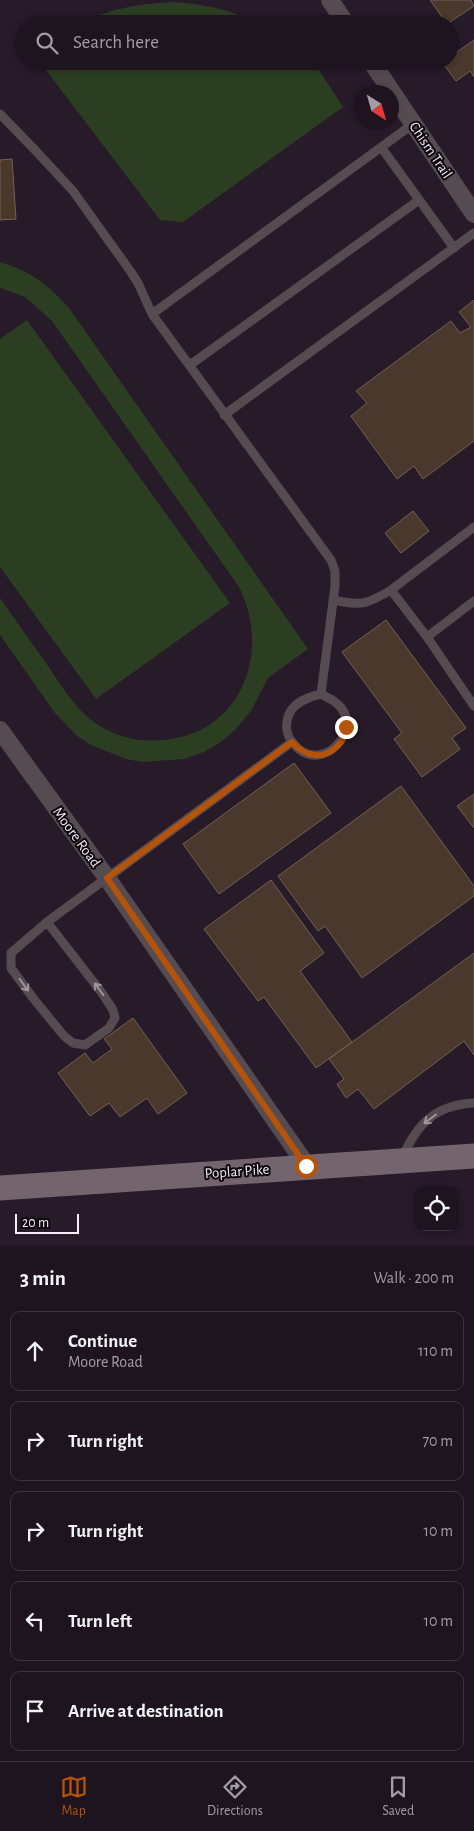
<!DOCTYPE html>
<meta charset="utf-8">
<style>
:root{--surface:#1d141f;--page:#2a212c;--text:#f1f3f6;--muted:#a09ea4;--line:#3b333d;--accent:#b45309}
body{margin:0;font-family:"Alegreya Sans",sans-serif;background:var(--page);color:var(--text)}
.controls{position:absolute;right:15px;bottom:15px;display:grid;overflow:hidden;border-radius:10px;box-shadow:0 2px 8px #0003}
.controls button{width:45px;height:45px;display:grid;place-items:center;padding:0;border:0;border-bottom:1px solid var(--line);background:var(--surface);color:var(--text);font:25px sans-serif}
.compass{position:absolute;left:354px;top:85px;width:45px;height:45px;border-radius:50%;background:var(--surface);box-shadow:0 2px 8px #0003;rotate:143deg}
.scale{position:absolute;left:15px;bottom:12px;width:64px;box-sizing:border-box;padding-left:5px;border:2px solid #f5ecf7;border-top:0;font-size:14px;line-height:18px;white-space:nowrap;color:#f5ecf7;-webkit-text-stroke:4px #0d070e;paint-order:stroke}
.stop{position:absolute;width:15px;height:15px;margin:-11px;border:4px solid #b45309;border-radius:50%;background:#fff}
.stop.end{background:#b45309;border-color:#fff;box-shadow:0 1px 5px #0008}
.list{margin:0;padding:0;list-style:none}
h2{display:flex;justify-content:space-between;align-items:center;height:65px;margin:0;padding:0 20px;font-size:21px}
h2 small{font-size:16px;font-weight:400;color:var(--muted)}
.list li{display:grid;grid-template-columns:32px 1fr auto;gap:15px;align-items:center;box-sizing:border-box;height:80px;margin:0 10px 10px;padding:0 10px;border:1px solid var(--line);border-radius:10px}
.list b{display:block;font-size:19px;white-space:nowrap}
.list p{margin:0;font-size:16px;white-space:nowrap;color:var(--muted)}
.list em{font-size:16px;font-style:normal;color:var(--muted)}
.icon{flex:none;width:28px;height:28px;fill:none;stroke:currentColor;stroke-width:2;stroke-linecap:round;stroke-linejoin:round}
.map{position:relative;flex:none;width:474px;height:1246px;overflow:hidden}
.search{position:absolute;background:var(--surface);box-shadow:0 2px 8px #0003;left:15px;right:15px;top:15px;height:55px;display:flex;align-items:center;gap:12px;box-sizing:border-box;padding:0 18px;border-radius:28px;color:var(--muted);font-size:19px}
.sheet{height:515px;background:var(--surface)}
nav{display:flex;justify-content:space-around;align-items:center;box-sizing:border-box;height:70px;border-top:1px solid var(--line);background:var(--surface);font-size:14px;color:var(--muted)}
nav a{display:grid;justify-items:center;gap:2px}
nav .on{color:var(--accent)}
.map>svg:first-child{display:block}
.green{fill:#2b3e22}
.building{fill:#49382b;stroke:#756254}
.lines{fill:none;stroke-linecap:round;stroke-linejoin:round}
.lane{stroke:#554c51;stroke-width:9}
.street{stroke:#554c51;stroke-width:18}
.secondary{stroke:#73646d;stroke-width:25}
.oneway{stroke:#9d949c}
.route{stroke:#b45309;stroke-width:6}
.labels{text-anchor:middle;stroke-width:4;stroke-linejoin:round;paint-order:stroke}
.street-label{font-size:15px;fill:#f5ecf7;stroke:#0d070e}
</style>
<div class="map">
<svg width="474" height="1246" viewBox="0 0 474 1246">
<rect width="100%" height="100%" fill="#271a29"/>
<path class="green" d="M 175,2 C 208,5 229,9 259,24 L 81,24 C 112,7 140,4 175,2 Z
M 39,61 L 309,61 L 319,70 L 343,107 L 183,222 L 160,220 Z
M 0,262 C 32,272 47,284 69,308 L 308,649 L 268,678 L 251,711 L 234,731 L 218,744 L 204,752 L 184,759 L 143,762 L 126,759 L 91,745 L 77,736 L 55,713 L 0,635 L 0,598 C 16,621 32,643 48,666 C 63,688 77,712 100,726 C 119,738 141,742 162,740 C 241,735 272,652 239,587 L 52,321 L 25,297 L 0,288 Z
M 27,320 L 230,603 L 96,699 L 0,567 L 0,339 Z"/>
<path class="building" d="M 430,0 L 471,0 L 474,6 L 447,24 Z
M 474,40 L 474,77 L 470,71 L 456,81 L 442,62 L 450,61 L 450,57 Z
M 12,159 L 16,219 L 0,220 L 0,160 Z
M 474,300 L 474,441 L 423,479 L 414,466 L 397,479 L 351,416 L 367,403 L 356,391 L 451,321 L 460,333 L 471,327 L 459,312 Z
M 413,511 L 429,531 L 401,553 L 385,533 Z
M 386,620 L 466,728 L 452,738 L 460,749 L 422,777 L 394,739 L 402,733 L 342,652 Z
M 294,763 L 331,813 L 219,894 L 183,844 Z
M 401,786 L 474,886 L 474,896 L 362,978 L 325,926 L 318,931 L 278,876 Z
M 474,794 L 474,828 L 457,806 Z
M 271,880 L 324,953 L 300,971 L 352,1042 L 316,1068 L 264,997 L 258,1001 L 204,929 Z
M 474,953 L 474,1055 L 464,1041 L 374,1109 L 358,1089 L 346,1098 L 337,1084 L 344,1079 L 329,1059 Z
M 133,1018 L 187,1093 L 158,1114 L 147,1098 L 120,1117 L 109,1103 L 90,1116 L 58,1073 L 85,1053 L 93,1063 L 112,1049 L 104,1039 Z"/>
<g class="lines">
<path class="lane" d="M 0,114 L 35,150 L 73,191 L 131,272 L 138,283 L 152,314 L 331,560 L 335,571 L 335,586 L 321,694
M 381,147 L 454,248
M 152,314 L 413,124
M 190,365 L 419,200
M 224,415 L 474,233
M 391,590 L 474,527
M 333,600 C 361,606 366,605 391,590 L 427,637 L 474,706
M 427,637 L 474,601
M 321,694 C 326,697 331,699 335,702 C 368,726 321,779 293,743 C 287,736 285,726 288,717 C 292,703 308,697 321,694 Z
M 47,922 L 102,993 L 113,1010 L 115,1018 L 109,1028 L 85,1045 L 73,1043 L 64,1036 L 33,998 L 11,968 L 11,953 L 47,922 L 292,742
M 402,1158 C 417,1124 435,1105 474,1103"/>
<path class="street" d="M 330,0 L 346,24
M 371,61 L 474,214
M 0,730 L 107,878 L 307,1166"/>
<path class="secondary" d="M 0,1188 L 474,1156"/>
</g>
<defs><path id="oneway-shaft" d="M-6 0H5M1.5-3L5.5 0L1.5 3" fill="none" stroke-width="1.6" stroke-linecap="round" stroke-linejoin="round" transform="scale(1.25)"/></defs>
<g class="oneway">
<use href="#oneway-shaft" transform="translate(24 985) rotate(54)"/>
<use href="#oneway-shaft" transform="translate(99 989) rotate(-126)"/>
<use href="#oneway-shaft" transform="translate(430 1119) rotate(143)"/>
</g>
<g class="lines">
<path class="route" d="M 306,1166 L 107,878 L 292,742 C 306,758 326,761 341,742 C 344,739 345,732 346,727"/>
</g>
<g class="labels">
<g class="street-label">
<text transform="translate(431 150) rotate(56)" y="5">Chism Trail</text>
<text transform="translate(77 837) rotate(54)" y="5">Moore Road</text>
<text transform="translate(237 1171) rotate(-4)" y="5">Poplar Pike</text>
</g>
</g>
</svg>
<div class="controls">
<button><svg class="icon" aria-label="locate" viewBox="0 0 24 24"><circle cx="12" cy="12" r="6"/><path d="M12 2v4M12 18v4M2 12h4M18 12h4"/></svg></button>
</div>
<svg class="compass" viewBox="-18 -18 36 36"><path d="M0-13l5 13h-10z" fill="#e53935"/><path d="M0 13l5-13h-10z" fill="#a09ea4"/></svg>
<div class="scale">20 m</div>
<div class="stop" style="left:306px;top:1166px"></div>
<div class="stop end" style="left:346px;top:727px"></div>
<div class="search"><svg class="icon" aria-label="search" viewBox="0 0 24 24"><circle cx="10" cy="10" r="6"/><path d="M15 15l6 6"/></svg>Search here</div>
</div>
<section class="sheet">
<h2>3 min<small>Walk · 200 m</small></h2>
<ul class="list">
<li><svg class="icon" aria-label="ahead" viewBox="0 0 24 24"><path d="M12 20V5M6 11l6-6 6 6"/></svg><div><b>Continue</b><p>Moore Road</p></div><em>110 m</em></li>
<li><svg class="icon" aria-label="right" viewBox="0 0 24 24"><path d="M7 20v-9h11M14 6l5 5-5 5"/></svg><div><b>Turn right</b></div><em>70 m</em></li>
<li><svg class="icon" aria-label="right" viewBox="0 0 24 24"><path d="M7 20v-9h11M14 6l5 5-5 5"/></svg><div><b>Turn right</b></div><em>10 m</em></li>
<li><svg class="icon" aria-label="left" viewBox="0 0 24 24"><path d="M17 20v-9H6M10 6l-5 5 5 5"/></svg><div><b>Turn left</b></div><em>10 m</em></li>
<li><svg class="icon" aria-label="arrive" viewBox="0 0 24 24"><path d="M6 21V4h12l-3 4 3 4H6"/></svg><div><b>Arrive at destination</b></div></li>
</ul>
</section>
<nav>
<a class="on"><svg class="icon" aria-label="map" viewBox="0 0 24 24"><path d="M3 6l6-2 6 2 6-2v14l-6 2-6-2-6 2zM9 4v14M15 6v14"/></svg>Map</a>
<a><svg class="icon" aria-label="directions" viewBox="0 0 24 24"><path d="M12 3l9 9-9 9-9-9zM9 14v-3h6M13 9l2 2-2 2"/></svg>Directions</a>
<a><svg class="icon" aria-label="saved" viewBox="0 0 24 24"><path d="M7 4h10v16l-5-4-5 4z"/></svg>Saved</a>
</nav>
